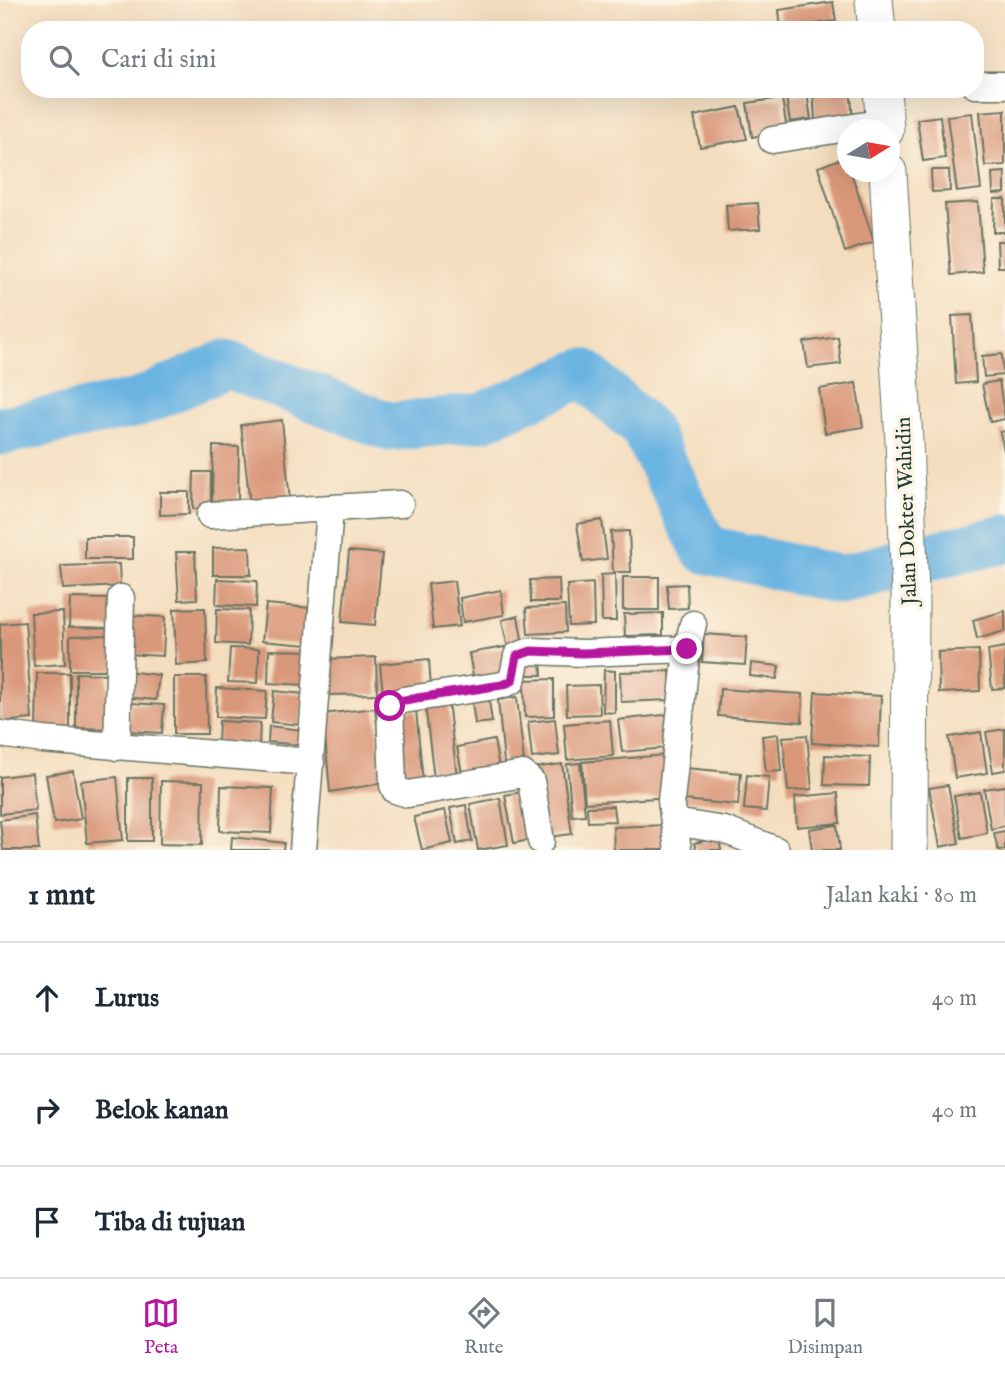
<!DOCTYPE html>
<html lang="id">
<meta charset="utf-8">
<style>
:root{--surface:#fff;--page:#f6f6f7;--text:#1f2937;--muted:#747a83;--line:#e0e1e3;--accent:#b5179e}
body{margin:0;font-family:"IM FELL English",serif;background:var(--page);color:var(--text)}
.compass{position:absolute;left:837px;top:119px;width:63px;height:63px;border-radius:50%;background:var(--surface);box-shadow:0 7px 28px #0002;rotate:79deg}
.stop{position:absolute;width:21px;height:21px;margin:-16px;border:5px solid #b5179e;border-radius:50%;background:#fff}
.stop.end{background:#b5179e;border-color:#fff;box-shadow:0 2px 7px #0008}
.list{margin:0;padding:0;list-style:none}
h2{display:flex;justify-content:space-between;align-items:center;height:91px;margin:0;padding:0 28px;font-size:30px}
h2 small{font-size:23px;font-weight:400;color:var(--muted)}
.list li{display:grid;grid-template-columns:46px 1fr auto;gap:21px;align-items:center;box-sizing:border-box;height:112px;padding:0 28px;border-top:2px solid var(--line)}
.list b{display:block;font-size:26px;white-space:nowrap}
.list em{font-size:23px;font-style:normal;color:var(--muted)}
.icon{flex:none;width:38px;height:38px;fill:none;stroke:currentColor;stroke-width:2;stroke-linecap:round;stroke-linejoin:round}
.map{position:relative;flex:none;width:1005px;height:850px;overflow:hidden}
.search{position:absolute;background:var(--surface);box-shadow:0 7px 28px #0002;left:21px;right:21px;top:21px;height:77px;display:flex;align-items:center;gap:18px;box-sizing:border-box;padding:0 24px;border-radius:28px;color:var(--muted);font-size:26px}
.sheet{height:427px;background:var(--surface)}
nav{display:flex;justify-content:space-around;align-items:center;box-sizing:border-box;height:98px;border-top:2px solid var(--line);background:var(--surface);font-size:19px;color:var(--muted)}
nav a{display:grid;justify-items:center;gap:4px}
nav .on{color:var(--accent)}
.map>svg:first-child{display:block}
.lines{fill:none;stroke-linecap:round;stroke-linejoin:round}
.river{stroke:#6ab4e2;stroke-width:49}
.building{fill:#da987a}
.minor-casing{stroke:#6a7564;stroke-width:29}
.secondary-casing{stroke:#6a7564;stroke-width:39}
.minor{stroke:#fff;stroke-width:26}
.secondary{stroke:#fff;stroke-width:37}
.route{stroke:#b5179e;stroke-width:9}
.labels{text-anchor:middle;stroke-width:7;stroke-linejoin:round;paint-order:stroke}
.street-label{font-size:21px;fill:#1f3d34;stroke:#fcf5e5}
</style>
<div class="map">
<svg width="1005" height="850" viewBox="0 0 1005 850">
<rect width="100%" height="100%" fill="#fcf5e5"/>
<filter id="ink" filterUnits="userSpaceOnUse"><feTurbulence type="fractalNoise" baseFrequency=".0143" numOctaves="2"/><feDisplacementMap in="SourceGraphic" scale="14" xChannelSelector="R" yChannelSelector="G"/><feConvolveMatrix kernelMatrix="1 2 1 2 8 2 1 2 1" color-interpolation-filters="sRGB"/></filter>
<filter id="wash" filterUnits="userSpaceOnUse"><feTurbulence type="fractalNoise" baseFrequency=".00686" numOctaves="4" result="noise"/><feDisplacementMap in="SourceGraphic" scale="28" xChannelSelector="R" yChannelSelector="G"/><feGaussianBlur stdDeviation="1.57" result="paint"/><feColorMatrix in="noise" values="0 0 0 0 0 0 0 0 0 0 0 0 0 0 0 0 0 1.4 0 .05"/><feComposite in="paint" operator="in"/></filter>
<g filter="url(#wash)">
<rect width="100%" height="100%" fill="#f4ddbe"/>
<g class="lines">
<path class="river" d="M 0,431 L 138,403 L 227,364 L 390,427 L 483,417 L 583,373 L 645,429 L 705,549 L 841,580 L 907,562 L 1005,539"/>
</g>
<g id="blocks">
<path class="building" d="M 833,2 L 836,21 L 781,29 L 779,10 Z
M 813,89 L 850,89 L 853,119 L 815,122 Z
M 807,93 L 811,119 L 790,122 L 786,97 Z
M 782,98 L 787,131 L 752,137 L 747,103 Z
M 739,107 L 747,139 L 700,147 L 694,116 Z
M 1005,110 L 1005,165 L 985,166 L 980,112 Z
M 972,113 L 981,189 L 957,192 L 947,116 Z
M 940,116 L 945,158 L 923,161 L 917,119 Z
M 846,157 L 848,172 L 851,172 L 874,242 L 845,252 L 818,167 Z
M 931,170 L 949,170 L 950,191 L 932,192 Z
M 1005,172 L 1005,193 L 993,194 L 992,173 Z
M 994,199 L 1005,199 L 1005,232 L 993,232 Z
M 978,202 L 983,272 L 951,275 L 945,204 Z
M 758,203 L 760,229 L 728,231 L 726,205 Z
M 997,241 L 1005,241 L 1005,267 L 998,267 Z
M 972,315 L 976,382 L 956,384 L 952,316 Z
M 838,337 L 841,364 L 808,368 L 804,342 Z
M 1002,354 L 1003,375 L 984,377 L 982,356 Z
M 999,381 L 1005,419 L 990,422 L 982,384 Z
M 856,383 L 863,427 L 825,433 L 819,389 Z
M 282,420 L 290,501 L 250,505 L 241,425 Z
M 1005,431 L 1005,451 L 1004,451 L 1000,432 Z
M 213,446 L 239,447 L 238,502 L 212,502 Z
M 194,472 L 211,472 L 211,509 L 193,509 Z
M 160,492 L 189,492 L 189,514 L 160,515 Z
M 602,520 L 607,559 L 583,562 L 577,524 Z
M 629,531 L 631,572 L 613,572 L 611,532 Z
M 85,537 L 133,537 L 133,559 L 85,559 Z
M 250,547 L 251,575 L 213,575 L 213,548 Z
M 349,551 L 382,554 L 375,625 L 342,622 Z
M 176,552 L 195,552 L 197,599 L 179,600 Z
M 119,564 L 120,586 L 63,589 L 61,566 Z
M 615,574 L 616,621 L 602,621 L 601,575 Z
M 623,577 L 659,577 L 659,610 L 623,610 Z
M 217,579 L 257,581 L 256,607 L 216,605 Z
M 559,579 L 560,602 L 531,602 L 530,580 Z
M 454,581 L 460,626 L 433,629 L 428,584 Z
M 593,583 L 594,625 L 569,626 L 567,585 Z
M 687,584 L 688,608 L 669,609 L 667,585 Z
M 501,590 L 504,615 L 463,622 L 460,598 Z
M 70,598 L 113,599 L 112,628 L 69,627 Z
M 266,604 L 310,608 L 307,645 L 262,641 Z
M 565,606 L 566,632 L 528,634 L 526,608 Z
M 205,608 L 207,663 L 176,665 L 174,609 Z
M 217,609 L 249,610 L 248,645 L 216,643 Z
M 1005,611 L 1005,631 L 977,639 L 973,620 Z
M 63,612 L 65,664 L 34,666 L 31,613 Z
M 663,613 L 663,635 L 625,636 L 624,614 Z
M 126,615 L 165,617 L 163,656 L 124,654 Z
M 518,616 L 523,645 L 508,649 L 502,620 Z
M 25,622 L 32,719 L 0,722 L 0,624 Z
M 704,634 L 747,637 L 745,665 L 702,662 Z
M 114,635 L 114,670 L 70,670 L 70,636 Z
M 505,647 L 510,677 L 474,682 L 469,653 Z
M 1005,647 L 1005,688 L 992,689 L 988,650 Z
M 230,648 L 259,649 L 258,683 L 228,682 Z
M 269,650 L 307,651 L 306,685 L 268,683 Z
M 979,650 L 980,691 L 939,693 L 938,652 Z
M 376,657 L 377,694 L 326,695 L 325,659 Z
M 429,659 L 431,688 L 383,693 L 380,664 Z
M 541,659 L 542,675 L 520,675 L 519,660 Z
M 751,663 L 779,666 L 777,679 L 750,676 Z
M 604,670 L 615,671 L 615,713 L 603,712 Z
M 126,671 L 159,675 L 156,700 L 124,697 Z
M 670,671 L 671,700 L 621,702 L 620,672 Z
M 37,673 L 70,673 L 70,731 L 36,730 Z
M 76,673 L 108,674 L 108,729 L 76,728 Z
M 174,677 L 206,677 L 207,734 L 174,734 Z
M 554,679 L 554,716 L 525,717 L 524,680 Z
M 599,685 L 600,714 L 567,715 L 566,686 Z
M 217,688 L 267,691 L 265,719 L 216,717 Z
M 720,689 L 803,694 L 802,722 L 718,716 Z
M 274,691 L 304,694 L 301,725 L 271,722 Z
M 815,692 L 881,696 L 879,747 L 812,743 Z
M 488,693 L 492,722 L 475,724 L 471,695 Z
M 517,697 L 525,771 L 505,773 L 498,700 Z
M 448,701 L 457,777 L 434,779 L 425,704 Z
M 130,703 L 164,705 L 162,733 L 127,731 Z
M 375,708 L 384,783 L 330,792 L 323,714 Z
M 416,710 L 423,782 L 402,784 L 395,713 Z
M 673,714 L 677,747 L 622,752 L 618,720 Z
M 555,719 L 559,755 L 532,758 L 528,722 Z
M 610,720 L 613,756 L 567,760 L 564,724 Z
M 219,721 L 260,723 L 259,745 L 218,742 Z
M 269,726 L 302,730 L 300,745 L 268,742 Z
M 1005,729 L 1005,770 L 993,772 L 986,732 Z
M 981,732 L 987,773 L 955,778 L 949,737 Z
M 778,734 L 781,771 L 766,772 L 762,736 Z
M 807,735 L 812,789 L 788,791 L 783,737 Z
M 494,740 L 499,768 L 462,774 L 457,747 Z
M 666,755 L 669,797 L 585,803 L 582,762 Z
M 825,755 L 870,757 L 869,786 L 824,785 Z
M 580,763 L 585,815 L 572,816 L 567,764 Z
M 562,764 L 572,834 L 541,838 L 532,768 Z
M 685,768 L 741,773 L 738,805 L 683,800 Z
M 73,771 L 81,819 L 54,823 L 46,775 Z
M 32,773 L 36,810 L 0,814 L 0,777 Z
M 747,775 L 769,777 L 766,811 L 744,809 Z
M 117,777 L 123,840 L 87,843 L 81,781 Z
M 128,778 L 152,778 L 152,841 L 128,841 Z
M 161,781 L 203,782 L 202,845 L 160,844 Z
M 948,785 L 959,843 L 940,847 L 929,788 Z
M 221,786 L 273,788 L 271,833 L 220,831 Z
M 1005,786 L 1005,826 L 991,829 L 984,789 Z
M 526,791 L 535,839 L 514,843 L 505,795 Z
M 980,792 L 987,833 L 962,838 L 954,796 Z
M 838,793 L 840,823 L 797,827 L 795,797 Z
M 500,798 L 508,845 L 478,850 L 470,804 Z
M 466,805 L 472,841 L 457,844 L 450,808 Z
M 613,806 L 615,821 L 588,822 L 587,807 Z
M 445,810 L 452,843 L 422,850 L 414,817 Z
M 35,815 L 39,850 L 3,850 L 0,820 Z
M 667,825 L 668,850 L 614,850 L 613,827 Z
M 837,825 L 840,850 L 812,850 L 809,829 Z
M 1005,831 L 1005,850 L 998,850 L 994,833 Z
M 232,837 L 284,843 L 283,850 L 231,850 Z
M 719,838 L 721,850 L 696,850 L 694,843 Z"/>
</g>
</g>
<g filter="url(#ink)">
<use href="#blocks" fill-opacity="0" stroke="#6a7564" stroke-width="2"/>
<g class="lines">
<defs>
<path id="minor" d="M 975,85 L 1005,85
M 772,140 L 885,122
M 210,515 L 400,504
M 0,734 L 43,740 L 311,762
M 117,747 L 121,598
M 674,822 L 724,830 L 776,850
M 541,841 L 531,781 L 523,774 L 408,794 L 395,790 L 393,785 L 390,706 L 403,700 L 502,685 L 512,681 L 517,656 L 531,651 L 583,653 L 687,649
M 303,850 L 330,509
M 678,850 L 671,801 L 687,649 L 693,624"/>
<path id="secondary" d="M 874,0 L 877,30
M 882,89 L 885,130
M 888,172 L 904,441 L 910,593 L 909,850"/>
</defs>
<use href="#minor" class="minor-casing"/>
<use href="#secondary" class="secondary-casing"/>
<use href="#minor" class="minor"/>
<use href="#secondary" class="secondary"/>
</g>
</g>
<g class="lines" filter="url(#ink)">
<path class="route" d="M 390,706 L 398,701 L 502,685 L 512,681 L 517,656 L 531,651 L 583,653 L 687,649"/>
</g>
<g class="labels">
<g class="street-label">
<text transform="translate(906 511) rotate(-92)" y="7">Jalan Dokter Wahidin</text>
</g>
</g>
</svg>
<svg class="compass" viewBox="-18 -18 36 36"><path d="M0-13l5 13h-10z" fill="#e53935"/><path d="M0 13l5-13h-10z" fill="#747a83"/></svg>
<div class="stop" style="left:390px;top:706px"></div>
<div class="stop end" style="left:687px;top:649px"></div>
<div class="search"><svg class="icon" aria-label="search" viewBox="0 0 24 24"><circle cx="10" cy="10" r="6"/><path d="M15 15l6 6"/></svg>Cari di sini</div>
</div>
<section class="sheet">
<h2>1 mnt<small>Jalan kaki · 80 m</small></h2>
<ul class="list">
<li><svg class="icon" aria-label="ahead" viewBox="0 0 24 24"><path d="M12 20V5M6 11l6-6 6 6"/></svg><div><b>Lurus</b></div><em>40 m</em></li>
<li><svg class="icon" aria-label="right" viewBox="0 0 24 24"><path d="M7 20v-9h11M14 6l5 5-5 5"/></svg><div><b>Belok kanan</b></div><em>40 m</em></li>
<li><svg class="icon" aria-label="arrive" viewBox="0 0 24 24"><path d="M6 21V4h12l-3 4 3 4H6"/></svg><div><b>Tiba di tujuan</b></div></li>
</ul>
</section>
<nav>
<a class="on"><svg class="icon" aria-label="map" viewBox="0 0 24 24"><path d="M3 6l6-2 6 2 6-2v14l-6 2-6-2-6 2zM9 4v14M15 6v14"/></svg>Peta</a>
<a><svg class="icon" aria-label="directions" viewBox="0 0 24 24"><path d="M12 3l9 9-9 9-9-9zM9 14v-3h6M13 9l2 2-2 2"/></svg>Rute</a>
<a><svg class="icon" aria-label="saved" viewBox="0 0 24 24"><path d="M7 4h10v16l-5-4-5 4z"/></svg>Disimpan</a>
</nav>
